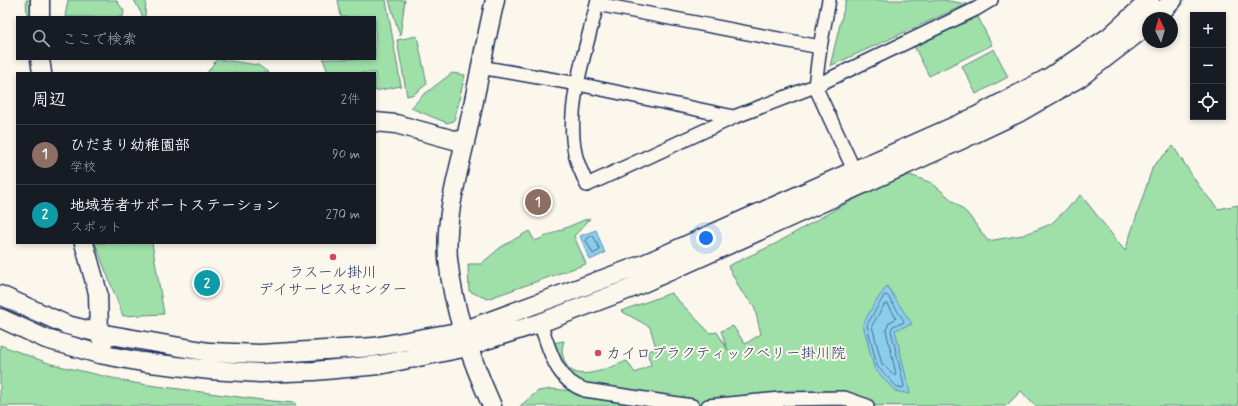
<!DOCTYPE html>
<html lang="ja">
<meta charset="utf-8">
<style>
:root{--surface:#171b24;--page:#20242c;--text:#f1f3f6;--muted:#9ea1a6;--line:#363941;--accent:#d1495b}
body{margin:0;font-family:Mynerve,"Klee One",sans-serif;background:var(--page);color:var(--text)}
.controls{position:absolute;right:12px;top:12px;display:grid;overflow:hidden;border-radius:0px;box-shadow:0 2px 6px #0003}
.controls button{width:36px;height:36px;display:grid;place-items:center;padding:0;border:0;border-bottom:1px solid var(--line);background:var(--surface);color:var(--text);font:20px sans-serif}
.compass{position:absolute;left:1142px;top:12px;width:36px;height:36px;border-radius:50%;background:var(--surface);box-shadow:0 2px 6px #0003;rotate:355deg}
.you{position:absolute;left:706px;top:238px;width:14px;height:14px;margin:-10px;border:3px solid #fff;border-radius:50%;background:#1a73e8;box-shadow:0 0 0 6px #1a73e833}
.badge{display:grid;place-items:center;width:26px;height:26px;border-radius:50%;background:var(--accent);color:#fff;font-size:13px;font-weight:700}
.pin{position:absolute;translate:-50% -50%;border:2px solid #fff;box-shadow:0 1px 4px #0006}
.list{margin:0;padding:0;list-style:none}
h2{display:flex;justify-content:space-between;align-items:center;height:52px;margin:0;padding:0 16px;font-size:17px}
h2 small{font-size:13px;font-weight:400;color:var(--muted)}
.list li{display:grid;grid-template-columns:26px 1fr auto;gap:12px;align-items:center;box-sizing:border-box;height:60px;padding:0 16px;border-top:1px solid var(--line)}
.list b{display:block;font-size:15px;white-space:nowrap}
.list p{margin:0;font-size:13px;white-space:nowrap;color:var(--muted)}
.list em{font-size:13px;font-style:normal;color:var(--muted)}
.icon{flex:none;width:22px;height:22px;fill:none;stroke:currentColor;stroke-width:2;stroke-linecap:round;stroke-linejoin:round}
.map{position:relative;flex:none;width:1238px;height:406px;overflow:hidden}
.search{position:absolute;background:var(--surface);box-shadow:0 2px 6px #0003;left:16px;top:16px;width:360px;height:44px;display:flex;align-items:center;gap:10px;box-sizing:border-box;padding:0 14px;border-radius:0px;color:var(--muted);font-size:15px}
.panel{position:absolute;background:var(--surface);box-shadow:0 2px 6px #0003;left:16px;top:72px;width:360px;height:172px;border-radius:0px}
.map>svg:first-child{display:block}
.green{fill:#9fdfa8;stroke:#5d8783}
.water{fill:#8bceec;stroke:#5e8eb3}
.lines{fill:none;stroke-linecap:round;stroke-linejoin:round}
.shore{stroke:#486f97;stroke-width:1}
.street-casing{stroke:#1b2f5e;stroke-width:16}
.secondary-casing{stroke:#1b2f5e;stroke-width:21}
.street{stroke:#fbf7ec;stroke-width:13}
.secondary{stroke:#fbf7ec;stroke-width:18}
.poi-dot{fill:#d1495b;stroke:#fbf7ec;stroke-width:1.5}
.labels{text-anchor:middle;stroke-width:4;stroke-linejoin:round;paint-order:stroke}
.poi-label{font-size:15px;fill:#1b2f5e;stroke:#fbf7ec}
</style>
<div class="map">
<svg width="1238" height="406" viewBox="0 0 1238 406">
<rect width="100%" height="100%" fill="#fbf7ec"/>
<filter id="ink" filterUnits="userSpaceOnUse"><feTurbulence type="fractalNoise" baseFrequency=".025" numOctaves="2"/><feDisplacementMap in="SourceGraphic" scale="8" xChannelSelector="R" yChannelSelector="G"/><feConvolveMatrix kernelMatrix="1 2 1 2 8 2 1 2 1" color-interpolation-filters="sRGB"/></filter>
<g filter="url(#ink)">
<path class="green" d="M 26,0 L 41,0 L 39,17 L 27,17 Z
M 68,0 L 116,0 L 124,11 L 123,17 L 65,17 Z
M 134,0 L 146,0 L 145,17 L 143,17 Z
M 338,0 L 386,0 L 401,86 L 375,91 L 375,73 L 328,73 L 323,59 L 375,59 L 375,17 L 341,17 Z
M 389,0 L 405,0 L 400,36 Z
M 846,0 L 943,0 L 967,4 L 830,66 Z
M 977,15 L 992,45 L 929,76 L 914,46 Z
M 417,36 L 427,84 L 414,94 L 407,96 L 397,40 Z
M 994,49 L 1008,77 L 976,94 L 962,66 Z
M 217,59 L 258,65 L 269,73 L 207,73 Z
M 452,73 L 465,75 L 454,121 L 447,123 L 411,108 L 422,96 Z
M 1173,146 L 1199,186 L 1218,209 L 1238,205 L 1238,406 L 1035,406 L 1021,391 L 1006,406 L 689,405 L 637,398 L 597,385 L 580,384 L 565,378 L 552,343 L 564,341 C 561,350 562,354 565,362 C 574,386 612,366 627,361 L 635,373 L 651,365 L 647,352 L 656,348 L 650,327 L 621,311 L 671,293 L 710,333 L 717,332 L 728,350 L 721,331 L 733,326 L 745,344 L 761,334 L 754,306 L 741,291 L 728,266 L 775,244 L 841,206 L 889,182 L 910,175 L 932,183 L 967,213 L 988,241 L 1023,235 L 1051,224 L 1081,195 L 1125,251 L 1153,166 Z
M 590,219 L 574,236 L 586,264 L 487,299 L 469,291 L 468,264 L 481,264 L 501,247 L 529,231 L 535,241 L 584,220 Z
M 95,243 L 152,243 L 164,314 L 123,316 Z
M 0,345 L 51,364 L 134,383 L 262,400 L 295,403 L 296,406 L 0,406 Z
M 552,389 L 619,395 L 666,406 L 520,406 L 538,391 Z"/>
<path class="water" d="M 596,230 L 605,253 L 590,260 L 580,236 Z
M 887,286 L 912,324 L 895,330 L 910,394 L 895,391 L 874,368 L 863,324 L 874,304 Z"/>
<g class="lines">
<path class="shore" d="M 592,236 L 594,237 L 600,250 L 593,254 L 586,240 Z
M 885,295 L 888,296 L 904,321 L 903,323 L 893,326 L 891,330 L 904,386 L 903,388 L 897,387 L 877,366 L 867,325 Z
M 885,304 L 888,304 L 896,318 L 889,323 L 886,330 L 896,374 L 895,376 L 882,364 L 872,326 Z"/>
<defs>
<path id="street" d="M 598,0 C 587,47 565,106 575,153 C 577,164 583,175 587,185 L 734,117 L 815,86 L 976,9 L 991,0
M 829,0 L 820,47 L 815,86 L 854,170
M 597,4 L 820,47
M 480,67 L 578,84 L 734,117
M 540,323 C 550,350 555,380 585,390 L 692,406
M 708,406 L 780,399
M 776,406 L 780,399 L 844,398 L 867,406"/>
<path id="secondary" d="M 40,17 L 40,0
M 1155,18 L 1173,0
M 40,59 L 42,73
M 375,122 L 396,124 L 465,143
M 84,243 L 98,293 L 99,333 L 103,343
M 0,295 L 67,325 L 99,333 L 209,352 L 260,354 L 374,347 L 463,331 L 644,264 L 975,117 L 1050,77 L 1109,37 L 1150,0
M 0,318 L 46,339 L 99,354 L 142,362 L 210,370 L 260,373 L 314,371 L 379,365 L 468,347 L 486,340 L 540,323 L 632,288 L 961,140 L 1020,112 L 1079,78 L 1148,25
M 492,406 C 471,359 453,310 448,259 C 445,219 456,181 465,142 C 476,95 484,47 495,0"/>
</defs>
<use href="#street" class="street-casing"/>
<use href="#secondary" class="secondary-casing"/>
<use href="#street" class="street"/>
<use href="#secondary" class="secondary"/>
</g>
</g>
<g class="poi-dot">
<circle cx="333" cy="257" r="4"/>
<circle cx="598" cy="353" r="4"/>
</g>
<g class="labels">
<g class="poi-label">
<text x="333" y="277">ラスール掛川<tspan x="333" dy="17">デイサービスセンター</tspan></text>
<text x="606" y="358" text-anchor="start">カイロプラクティックベリー掛川院</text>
</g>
</g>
</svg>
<div class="controls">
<button>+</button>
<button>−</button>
<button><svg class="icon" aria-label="locate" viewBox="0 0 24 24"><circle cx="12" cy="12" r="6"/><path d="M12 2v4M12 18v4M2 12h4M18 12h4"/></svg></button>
</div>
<svg class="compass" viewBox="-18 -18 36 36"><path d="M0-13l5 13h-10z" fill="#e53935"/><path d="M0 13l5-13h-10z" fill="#9ea1a6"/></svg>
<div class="you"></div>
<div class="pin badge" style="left:538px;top:202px;background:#8d6e63">1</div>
<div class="pin badge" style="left:207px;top:283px;background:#0f9aa8">2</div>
<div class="search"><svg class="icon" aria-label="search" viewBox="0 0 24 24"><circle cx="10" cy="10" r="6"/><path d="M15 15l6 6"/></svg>ここで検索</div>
<section class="panel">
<h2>周辺<small>2件</small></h2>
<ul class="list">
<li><span class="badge" style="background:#8d6e63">1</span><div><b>ひだまり幼稚園部</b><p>学校</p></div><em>90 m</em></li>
<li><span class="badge" style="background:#0f9aa8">2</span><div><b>地域若者サポートステーション</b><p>スポット</p></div><em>270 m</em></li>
</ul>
</section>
</div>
